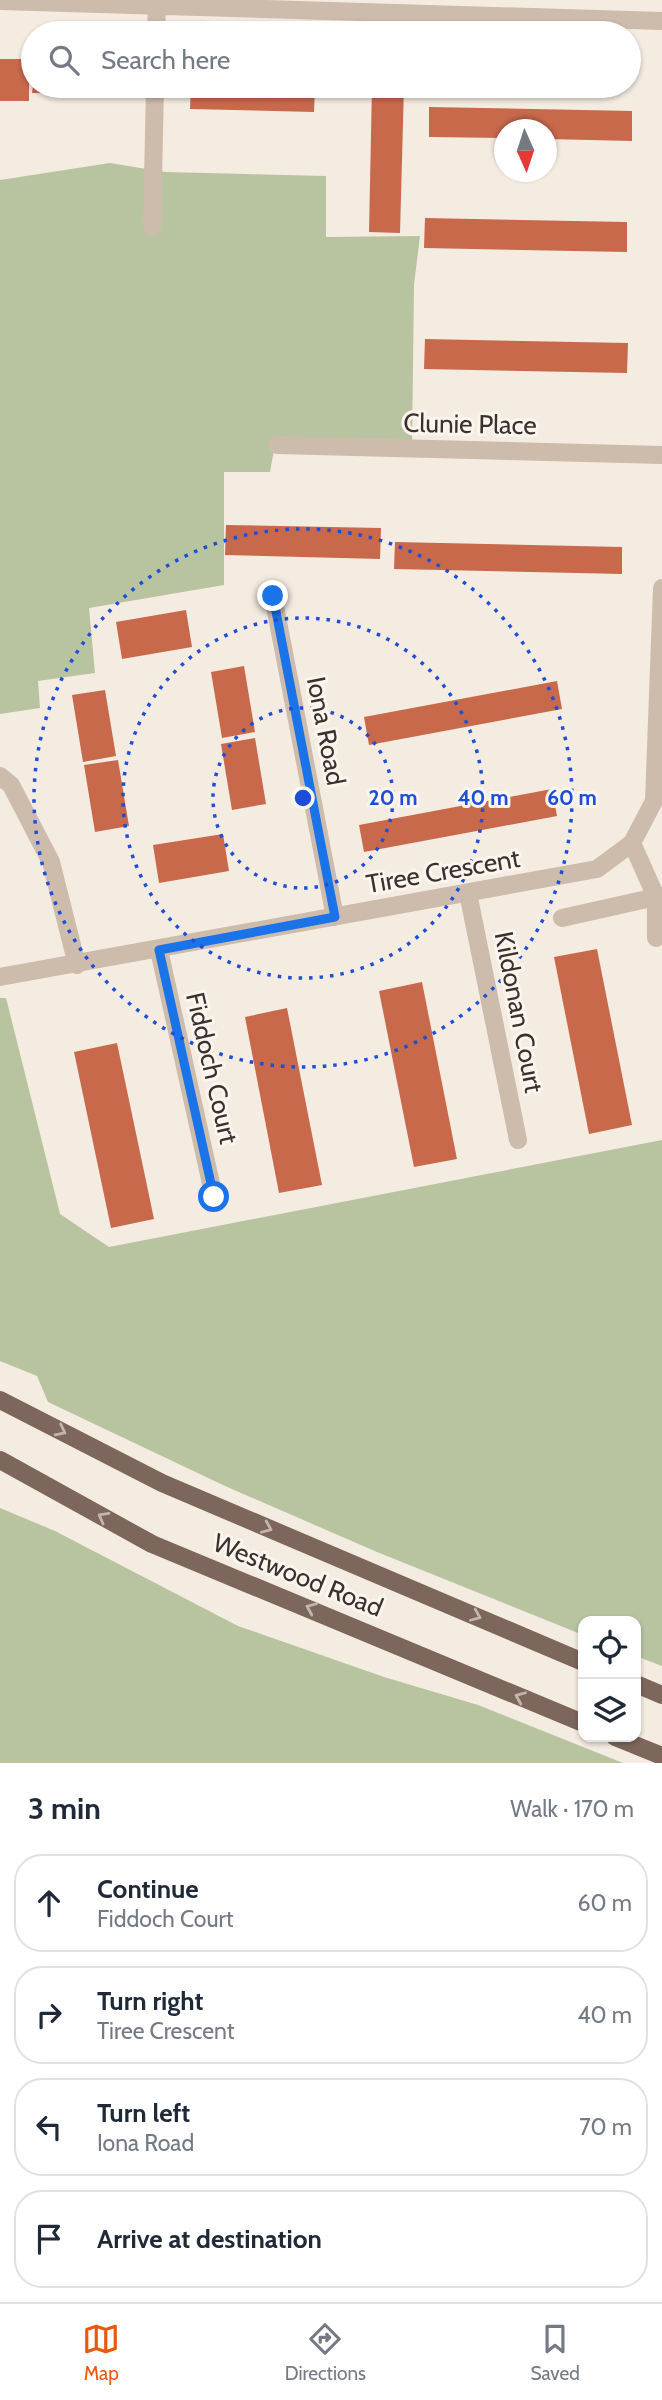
<!DOCTYPE html>
<meta charset="utf-8">
<style>
:root{--surface:#fff;--page:#f2f2f3;--text:#1f2937;--muted:#747a83;--line:#e0e1e3;--accent:#ea580c}
body{margin:0;font-family:Cabin,sans-serif;background:var(--page);color:var(--text)}
.controls{position:absolute;right:21px;bottom:21px;display:grid;overflow:hidden;border-radius:14px;box-shadow:0 2px 5px #0004}
.controls button{width:63px;height:63px;display:grid;place-items:center;padding:0;border:0;border-bottom:2px solid var(--line);background:var(--surface);color:var(--text);font:35px sans-serif}
.compass{position:absolute;left:494px;top:119px;width:63px;height:63px;border-radius:50%;background:var(--surface);box-shadow:0 2px 5px #0004;rotate:177deg}
.stop{position:absolute;width:21px;height:21px;margin:-16px;border:5px solid #1a73e8;border-radius:50%;background:#fff}
.stop.end{background:#1a73e8;border-color:#fff;box-shadow:0 2px 7px #0008}
.list{margin:0;padding:0;list-style:none}
h2{display:flex;justify-content:space-between;align-items:center;height:91px;margin:0;padding:0 28px;font-size:30px}
h2 small{font-size:23px;font-weight:400;color:var(--muted)}
.list li{display:grid;grid-template-columns:46px 1fr auto;gap:21px;align-items:center;box-sizing:border-box;height:98px;margin:0 14px 14px;padding:0 14px;border:2px solid var(--line);border-radius:28px}
.list b{display:block;font-size:26px;white-space:nowrap}
.list p{margin:0;font-size:23px;white-space:nowrap;color:var(--muted)}
.list em{font-size:23px;font-style:normal;color:var(--muted)}
.icon{flex:none;width:38px;height:38px;fill:none;stroke:currentColor;stroke-width:2;stroke-linecap:round;stroke-linejoin:round}
.map{position:relative;flex:none;width:662px;height:1763px;overflow:hidden}
.search{position:absolute;background:var(--surface);box-shadow:0 2px 5px #0004;left:21px;right:21px;top:21px;height:77px;display:flex;align-items:center;gap:18px;box-sizing:border-box;padding:0 24px;border-radius:38px;color:var(--muted);font-size:26px}
.sheet{height:539px;background:var(--surface)}
nav{display:flex;justify-content:space-around;align-items:center;box-sizing:border-box;height:98px;border-top:2px solid var(--line);background:var(--surface);font-size:19px;color:var(--muted)}
nav a{display:grid;justify-items:center;gap:4px}
nav .on{color:var(--accent)}
.map>svg:first-child{display:block}
.green{fill:#b8c4a0}
.building{fill:#c8694b}
.lines{fill:none;stroke-linecap:round;stroke-linejoin:round}
.minor{stroke:#cdbbac;stroke-width:18}
.major{stroke:#7d675c;stroke-width:18}
.oneway{stroke:#c2b5ac}
.route{stroke:#1a73e8;stroke-width:9}
.ring{fill:none;stroke:#1d4ed8;stroke-width:3.5;stroke-dasharray:3.5 7}
.labels{text-anchor:middle;stroke-width:6;stroke-linejoin:round;paint-order:stroke}
.street-label{font-size:26px;fill:#3b302b;stroke:#fbf5ee}
.centre{fill:#1d4ed8;stroke:#fbf5ee;stroke-width:3.5}
.ring-label{font-size:21px;text-anchor:middle;font-weight:bold;fill:#1d4ed8;stroke:#fbf5ee;stroke-width:6;stroke-linejoin:round;paint-order:stroke}
</style>
<div class="map">
<svg width="662" height="1763" viewBox="0 0 662 1763">
<rect width="100%" height="100%" fill="#f4ebe1"/>
<path class="green" d="M 110,163 L 165,172 L 326,176 L 326,237 L 420,236 L 414,285 L 412,444 L 276,439 L 270,472 L 224,472 L 224,585 L 89,608 L 95,673 L 38,681 L 40,708 L 0,714 L 0,180 Z
M 0,998 L 6,998 L 60,1214 L 109,1247 L 662,1140 L 662,1666 L 636,1656 L 636,1621 L 583,1621 L 583,1635 L 377,1552 L 225,1486 L 48,1402 L 37,1376 L 0,1361 Z
M 0,1508 L 55,1531 L 238,1626 L 384,1677 L 478,1705 L 623,1763 L 0,1763 Z"/>
<path class="building" d="M 0,59 L 29,59 L 29,101 L 0,101 Z
M 33,86 L 102,86 L 102,92 L 32,93 Z
M 191,86 L 315,86 L 314,112 L 190,109 Z
M 372,86 L 404,86 L 400,233 L 369,232 Z
M 429,107 L 632,111 L 632,141 L 547,139 L 547,130 L 504,130 L 504,138 L 429,137 Z
M 425,218 L 627,222 L 627,252 L 424,248 Z
M 425,339 L 628,343 L 627,373 L 424,369 Z
M 226,525 L 381,528 L 380,559 L 225,555 Z
M 395,542 L 622,547 L 622,574 L 394,569 Z
M 186,610 L 192,647 L 122,659 L 116,622 Z
M 244,666 L 255,732 L 222,738 L 211,672 Z
M 557,681 L 562,709 L 369,745 L 364,717 Z
M 105,690 L 116,756 L 83,762 L 72,695 Z
M 255,738 L 266,804 L 232,810 L 221,744 Z
M 118,760 L 129,826 L 95,832 L 84,765 Z
M 552,789 L 557,816 L 364,852 L 359,825 Z
M 223,834 L 229,871 L 159,883 L 153,845 Z
M 597,949 L 632,1125 L 589,1134 L 554,957 Z
M 422,982 L 457,1159 L 414,1167 L 379,991 Z
M 287,1008 L 322,1185 L 279,1193 L 245,1017 Z
M 117,1043 L 154,1219 L 111,1228 L 74,1052 Z"/>
<g class="lines">
<path class="minor" d="M 0,1 L 662,21
M 156,33 L 157,5
M 152,227 L 155,86
M 277,445 L 662,455
M 273,596 L 335,917
M 0,776 L 11,785 L 51,862 L 77,965
M 468,893 L 518,1140
M 656,897 L 656,938
M 562,918 L 656,897 L 632,843
M 159,950 L 214,1197
M 0,977 L 597,869 L 632,843 L 654,801 L 662,588"/>
<path class="major" d="M 0,1400 L 162,1483 L 583,1662
M 0,1460 L 152,1544 L 583,1723
M 636,1684 L 662,1695
M 615,1737 L 662,1756"/>
</g>
<defs><path id="oneway-chevron" d="M-2-3.5L2.5 0L-2 3.5" fill="none" stroke-width="1.6" stroke-linecap="round" stroke-linejoin="round" transform="scale(1.75)"/></defs>
<g class="oneway">
<use href="#oneway-chevron" transform="translate(61 1431) rotate(27)"/>
<use href="#oneway-chevron" transform="translate(103 1517) rotate(-151)"/>
<use href="#oneway-chevron" transform="translate(267 1528) rotate(23)"/>
<use href="#oneway-chevron" transform="translate(311 1608) rotate(-157)"/>
<use href="#oneway-chevron" transform="translate(476 1616) rotate(23)"/>
<use href="#oneway-chevron" transform="translate(520 1697) rotate(-157)"/>
</g>
<g class="lines">
<path class="route" d="M 214,1197 L 159,950 L 335,917 L 273,596"/>
</g>
<g class="ring">
<circle cx="303" cy="798" r="90"/>
<circle cx="303" cy="798" r="180"/>
<circle cx="303" cy="798" r="269"/>
</g>
<g class="labels">
<g class="street-label">
<text transform="translate(470 424) rotate(1)" y="9">Clunie Place</text>
<text transform="translate(326 731) rotate(79)" y="9">Iona Road</text>
<text transform="translate(443 871) rotate(-10)" y="9">Tiree Crescent</text>
<text transform="translate(519 1012) rotate(79)" y="9">Kildonan Court</text>
<text transform="translate(212 1068) rotate(77)" y="9">Fiddoch Court</text>
<text transform="translate(298 1575) rotate(22)" y="9">Westwood Road</text>
</g>
</g>
<circle cx="303" cy="798" r="10" class="centre"/>
<g class="ring-label">
<text x="393" y="805">20 m</text>
<text x="483" y="805">40 m</text>
<text x="572" y="805">60 m</text>
</g>
</svg>
<div class="controls">
<button><svg class="icon" aria-label="locate" viewBox="0 0 24 24"><circle cx="12" cy="12" r="6"/><path d="M12 2v4M12 18v4M2 12h4M18 12h4"/></svg></button>
<button><svg class="icon" aria-label="layers" viewBox="0 0 24 24"><path d="M12 4l9 5-9 5-9-5zM3 14l9 5 9-5"/></svg></button>
</div>
<svg class="compass" viewBox="-18 -18 36 36"><path d="M0-13l5 13h-10z" fill="#e53935"/><path d="M0 13l5-13h-10z" fill="#747a83"/></svg>
<div class="stop" style="left:214px;top:1197px"></div>
<div class="stop end" style="left:273px;top:596px"></div>
<div class="search"><svg class="icon" aria-label="search" viewBox="0 0 24 24"><circle cx="10" cy="10" r="6"/><path d="M15 15l6 6"/></svg>Search here</div>
</div>
<section class="sheet">
<h2>3 min<small>Walk · 170 m</small></h2>
<ul class="list">
<li><svg class="icon" aria-label="ahead" viewBox="0 0 24 24"><path d="M12 20V5M6 11l6-6 6 6"/></svg><div><b>Continue</b><p>Fiddoch Court</p></div><em>60 m</em></li>
<li><svg class="icon" aria-label="right" viewBox="0 0 24 24"><path d="M7 20v-9h11M14 6l5 5-5 5"/></svg><div><b>Turn right</b><p>Tiree Crescent</p></div><em>40 m</em></li>
<li><svg class="icon" aria-label="left" viewBox="0 0 24 24"><path d="M17 20v-9H6M10 6l-5 5 5 5"/></svg><div><b>Turn left</b><p>Iona Road</p></div><em>70 m</em></li>
<li><svg class="icon" aria-label="arrive" viewBox="0 0 24 24"><path d="M6 21V4h12l-3 4 3 4H6"/></svg><div><b>Arrive at destination</b></div></li>
</ul>
</section>
<nav>
<a class="on"><svg class="icon" aria-label="map" viewBox="0 0 24 24"><path d="M3 6l6-2 6 2 6-2v14l-6 2-6-2-6 2zM9 4v14M15 6v14"/></svg>Map</a>
<a><svg class="icon" aria-label="directions" viewBox="0 0 24 24"><path d="M12 3l9 9-9 9-9-9zM9 14v-3h6M13 9l2 2-2 2"/></svg>Directions</a>
<a><svg class="icon" aria-label="saved" viewBox="0 0 24 24"><path d="M7 4h10v16l-5-4-5 4z"/></svg>Saved</a>
</nav>
